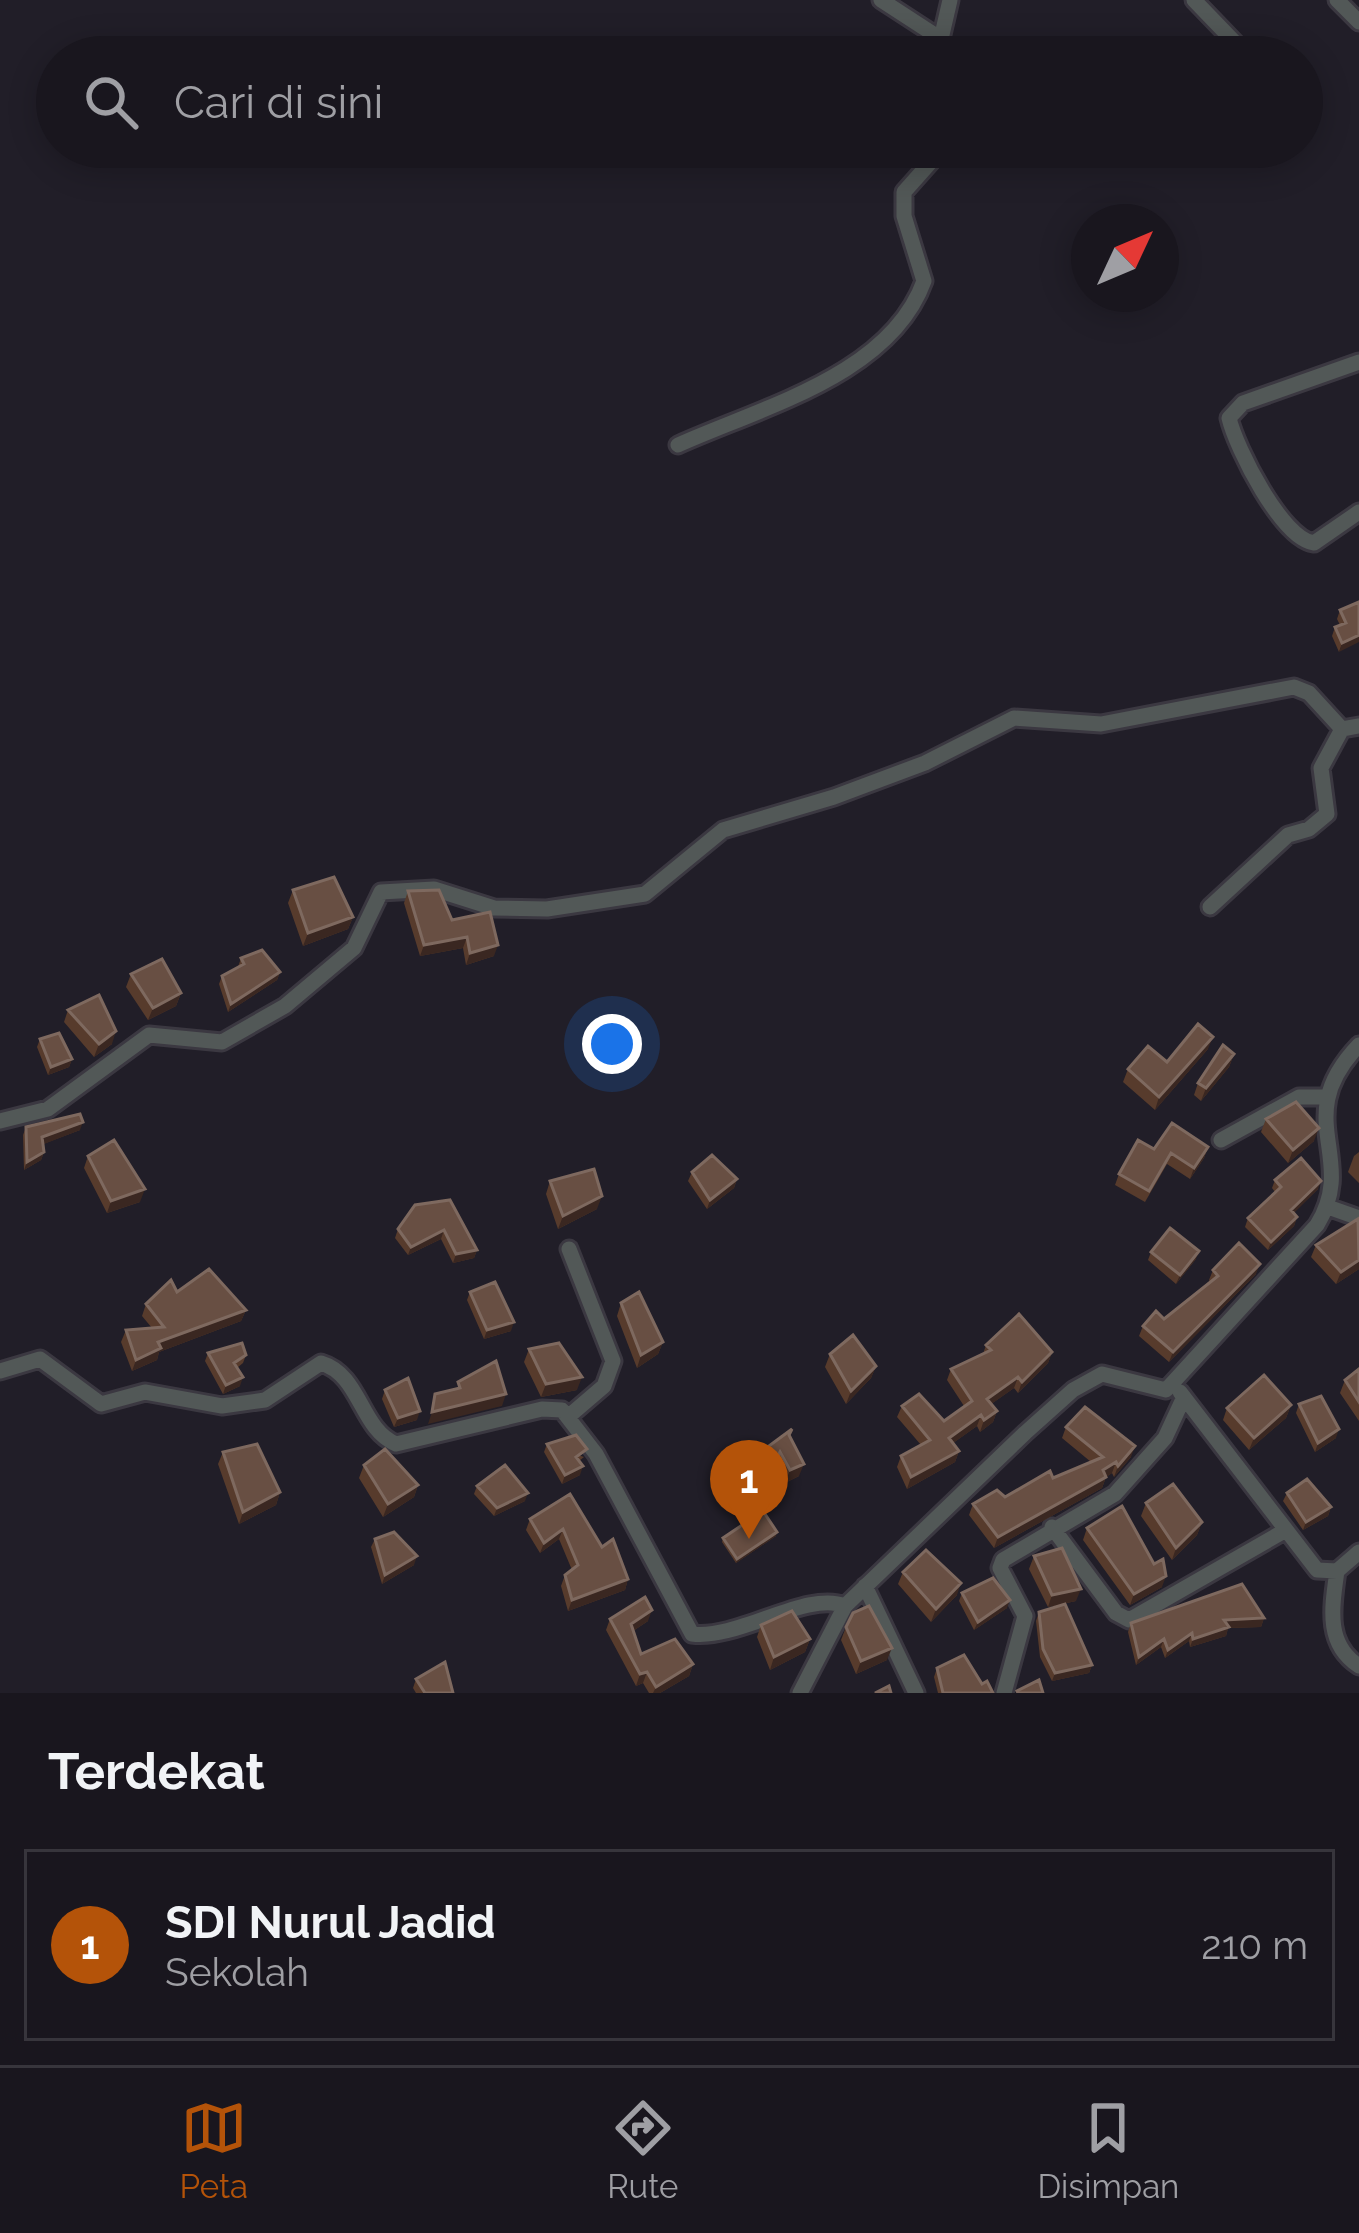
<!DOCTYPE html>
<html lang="id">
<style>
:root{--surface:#19161e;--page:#26232b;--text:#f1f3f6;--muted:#9f9fa4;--line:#37353c;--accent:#b45309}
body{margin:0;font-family:Raleway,sans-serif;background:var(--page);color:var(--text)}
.compass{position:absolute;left:1071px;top:204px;width:108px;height:108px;border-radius:50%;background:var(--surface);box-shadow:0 6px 30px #0003;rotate:46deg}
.you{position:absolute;left:612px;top:1044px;width:42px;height:42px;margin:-30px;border:9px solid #fff;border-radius:50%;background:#1a73e8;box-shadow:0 0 0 18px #1a73e833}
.badge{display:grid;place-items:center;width:78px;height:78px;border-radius:50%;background:var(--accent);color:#fff;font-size:39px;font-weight:700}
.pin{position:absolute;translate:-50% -99px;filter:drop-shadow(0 3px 6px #0008)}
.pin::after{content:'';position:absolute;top:63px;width:42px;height:36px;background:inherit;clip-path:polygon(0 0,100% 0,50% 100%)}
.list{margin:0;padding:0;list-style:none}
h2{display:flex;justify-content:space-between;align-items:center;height:156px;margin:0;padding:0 48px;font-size:51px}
h2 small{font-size:39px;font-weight:400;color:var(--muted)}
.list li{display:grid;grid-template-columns:78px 1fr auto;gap:36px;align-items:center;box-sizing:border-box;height:192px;margin:0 24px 24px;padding:0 24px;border:3px solid var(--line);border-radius:0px}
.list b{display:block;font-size:45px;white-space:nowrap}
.list p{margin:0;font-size:39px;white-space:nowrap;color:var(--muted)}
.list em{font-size:39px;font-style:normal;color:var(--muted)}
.icon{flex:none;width:66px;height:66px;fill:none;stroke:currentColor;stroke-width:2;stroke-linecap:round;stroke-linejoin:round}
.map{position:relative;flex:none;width:1359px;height:1693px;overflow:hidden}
.search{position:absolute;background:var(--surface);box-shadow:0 6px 30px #0003;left:36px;right:36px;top:36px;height:132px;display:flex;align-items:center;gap:30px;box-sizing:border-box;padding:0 42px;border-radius:66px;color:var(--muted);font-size:45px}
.sheet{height:372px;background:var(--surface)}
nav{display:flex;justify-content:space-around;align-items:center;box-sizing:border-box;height:168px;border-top:3px solid var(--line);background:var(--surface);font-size:33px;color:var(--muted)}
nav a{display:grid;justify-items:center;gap:6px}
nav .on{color:var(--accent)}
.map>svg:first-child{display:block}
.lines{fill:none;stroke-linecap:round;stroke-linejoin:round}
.minor-casing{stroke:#3b3841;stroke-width:21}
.minor{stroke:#525857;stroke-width:15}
.wall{fill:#573b2c}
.shaded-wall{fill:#3a2721}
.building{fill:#684f43;stroke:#7e695f;stroke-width:3}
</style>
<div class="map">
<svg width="1359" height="1693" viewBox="0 0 1359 1693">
<rect width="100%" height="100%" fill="#211e28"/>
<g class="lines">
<defs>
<path id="minor" d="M 881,0 L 941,39 L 956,57
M 1194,0 L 1245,53
M 1337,0 L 1359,22
M 941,39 L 950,0
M 1359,362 L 1243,403 L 1229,418 C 1236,448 1282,539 1314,543 L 1359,512
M 678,445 C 762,407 890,375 924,281 L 904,216 L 904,192 L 944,147
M 1210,907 L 1288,835 L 1309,829 L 1327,814 L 1321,768 L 1342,729
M 0,1121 L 48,1109 L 149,1035 L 222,1042 L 285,1006 L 354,948 L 381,892 L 434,889 L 494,908 L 547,909 L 645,894 L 723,830 L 834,797 L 925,763 L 1014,718 L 1101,724 L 1294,687 L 1309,693 L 1342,729 L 1359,726
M 1221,1140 L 1299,1097 L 1323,1097
M 1328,1207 L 1359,1218
M 0,1371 L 40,1359 L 101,1404 L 145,1392 L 222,1406 L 265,1400 L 321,1363 C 361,1375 360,1429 396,1444 L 542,1409 L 562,1410 L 596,1454 L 692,1634 C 739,1640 807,1590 845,1606
M 1180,1392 L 1317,1570 L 1337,1571 L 1359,1552
M 569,1416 L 604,1386 L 613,1361 L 569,1249
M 1052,1527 L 1116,1613 L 1129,1620 L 1286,1530
M 1337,1571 C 1332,1607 1325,1644 1359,1666
M 865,1586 L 916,1693
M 800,1693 L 845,1606 L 1025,1433 L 1073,1390 L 1102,1374 L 1166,1390 L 1317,1225 C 1359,1157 1289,1118 1359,1045
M 1004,1693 L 1025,1616 L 1000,1568 L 1003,1560 L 1115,1494 L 1165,1438 L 1184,1397"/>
</defs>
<use href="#minor" class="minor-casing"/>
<use href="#minor" class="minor"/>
</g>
<path class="wall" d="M 1359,602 L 1339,652 L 1332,636 L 1335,627 L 1340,625 L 1337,619 L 1340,610 Z
M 293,890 L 353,917 L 348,929 L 303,946 L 288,903 Z
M 408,891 L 452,920 L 494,956 L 466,965 L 463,948 L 420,956 L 404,903 Z
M 241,958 L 280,972 L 277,980 L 228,1012 L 219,984 L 222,976 L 238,967 Z
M 131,974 L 181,993 L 176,1006 L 148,1020 L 126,987 Z
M 68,1010 L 112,1044 L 94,1057 L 64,1022 Z
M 40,1039 L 72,1059 L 69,1067 L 48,1075 L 37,1047 Z
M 1208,1049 L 1155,1110 L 1123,1082 L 1128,1069 L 1167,1062 Z
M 1234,1054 L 1229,1067 L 1201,1101 L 1194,1095 L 1198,1083 Z
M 1266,1119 L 1314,1141 L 1288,1163 L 1261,1132 Z
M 26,1127 L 80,1130 L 43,1144 L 44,1152 L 41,1160 L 24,1170 L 23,1135 Z
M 1208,1147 L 1204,1158 L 1190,1179 L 1167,1164 L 1145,1202 L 1115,1185 L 1119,1174 L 1154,1149 Z
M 1359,1152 L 1359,1183 L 1348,1172 L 1354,1156 Z
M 88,1156 L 140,1202 L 107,1213 L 84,1168 Z
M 692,1172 L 737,1179 L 734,1188 L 707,1209 L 688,1181 Z
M 1275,1180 L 1318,1189 L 1293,1213 L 1297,1217 L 1294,1226 L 1268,1250 L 1245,1227 L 1248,1218 L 1275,1192 L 1272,1188 Z
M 550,1181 L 597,1209 L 558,1229 L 546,1194 Z
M 450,1200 L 477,1250 L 474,1258 L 453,1263 L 441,1239 L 408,1255 L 395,1238 L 398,1229 Z
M 1359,1219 L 1359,1269 L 1336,1284 L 1311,1257 L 1316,1245 Z
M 1151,1252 L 1196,1259 L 1176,1284 L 1148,1260 Z
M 1213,1270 L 1256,1274 L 1169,1362 L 1139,1336 L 1143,1326 L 1164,1319 L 1210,1282 L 1209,1280 Z
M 177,1292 L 246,1310 L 241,1321 L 159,1352 L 157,1360 L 132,1371 L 121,1342 L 126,1330 L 152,1328 L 142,1316 L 146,1304 Z
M 470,1292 L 511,1331 L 484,1339 L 467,1300 Z
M 621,1303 L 663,1342 L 658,1354 L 637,1368 L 617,1316 Z
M 986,1345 L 1052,1352 L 1048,1363 L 1018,1393 L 1014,1388 L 991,1404 L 997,1411 L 993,1422 L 980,1432 L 977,1426 L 953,1443 L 959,1451 L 955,1462 L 907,1489 L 897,1467 L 901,1456 L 921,1445 L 897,1417 L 902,1406 L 944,1421 L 964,1406 L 947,1380 L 951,1369 L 983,1354 Z
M 529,1349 L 577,1390 L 541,1397 L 524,1362 Z
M 208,1353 L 246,1355 L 243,1363 L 237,1368 L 240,1386 L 223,1394 L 205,1361 Z
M 830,1354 L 876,1366 L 871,1378 L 846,1404 L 825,1367 Z
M 1359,1369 L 1359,1421 L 1340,1393 L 1345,1380 Z
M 385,1390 L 417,1420 L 394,1427 L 382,1399 Z
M 1299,1404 L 1336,1438 L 1315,1452 L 1296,1413 Z
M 1291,1405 L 1286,1418 L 1249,1450 L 1223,1420 L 1227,1408 Z
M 1066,1427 L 1131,1457 L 1114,1477 L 1112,1473 L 1106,1477 L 1102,1488 L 994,1548 L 969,1515 L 973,1504 L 1005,1497 L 1091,1462 L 1062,1438 Z
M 790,1436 L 799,1476 L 785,1483 L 776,1465 L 765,1486 L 750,1494 L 739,1478 L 743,1465 Z
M 547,1444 L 584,1457 L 579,1461 L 580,1475 L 562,1484 L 544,1452 Z
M 223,1452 L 280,1492 L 276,1505 L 239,1524 L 218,1464 Z
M 364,1465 L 418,1485 L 414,1497 L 383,1517 L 359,1478 Z
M 477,1486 L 525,1501 L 494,1516 L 474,1494 Z
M 1287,1493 L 1331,1507 L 1328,1516 L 1303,1530 L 1283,1501 Z
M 570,1494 L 602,1547 L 628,1579 L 625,1590 L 568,1611 L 561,1586 L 565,1575 L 572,1570 L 559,1539 L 540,1553 L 526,1530 L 530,1519 Z
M 1146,1503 L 1202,1522 L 1197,1535 L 1172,1560 L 1141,1516 Z
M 1087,1528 L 1162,1587 L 1130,1605 L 1083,1540 Z
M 776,1536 L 736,1563 L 722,1542 L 723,1538 Z
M 375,1539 L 414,1565 L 382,1584 L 371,1547 Z
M 1034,1556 L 1076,1601 L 1048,1607 L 1029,1569 Z
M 903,1572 L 957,1595 L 931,1622 L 898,1584 Z
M 962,1593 L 1007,1608 L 974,1630 L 959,1601 Z
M 1039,1612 L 1092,1665 L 1089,1673 L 1052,1681 L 1040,1657 L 1036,1621 Z
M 1264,1618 L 1261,1627 L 1228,1628 L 1226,1636 L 1190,1647 L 1189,1641 L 1165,1658 L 1161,1647 L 1136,1665 L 1128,1632 L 1131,1623 Z
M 610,1619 L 648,1621 L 633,1631 L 641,1654 L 693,1664 L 689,1676 L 660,1693 L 649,1693 L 643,1683 L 636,1686 L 606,1630 Z
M 761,1625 L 810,1639 L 805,1652 L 770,1670 L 757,1637 Z
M 846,1627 L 887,1660 L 856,1674 L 841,1640 Z
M 937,1668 L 982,1684 L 993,1693 L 938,1693 L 934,1677 Z
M 416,1679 L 453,1693 L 416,1693 L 413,1688 Z"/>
<path class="shaded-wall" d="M 1359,635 L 1359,642 L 1339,652 L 1342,643 Z
M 353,917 L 348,929 L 303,946 L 308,933 Z
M 467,937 L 463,948 L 420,956 L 424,945 Z
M 498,945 L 494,956 L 466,965 L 470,953 Z
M 280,972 L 277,980 L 228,1012 L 231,1004 Z
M 181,993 L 176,1006 L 148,1020 L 153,1008 Z
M 116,1031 L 112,1044 L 94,1057 L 99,1044 Z
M 1213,1037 L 1208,1049 L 1155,1110 L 1159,1097 Z
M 1234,1054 L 1229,1067 L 1201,1101 L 1206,1088 Z
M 72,1059 L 69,1067 L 48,1075 L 51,1067 Z
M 83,1122 L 80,1130 L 39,1146 L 42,1137 Z
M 1319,1128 L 1314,1141 L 1288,1163 L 1293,1150 Z
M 1208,1147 L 1204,1158 L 1190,1179 L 1194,1168 Z
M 44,1152 L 41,1160 L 24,1170 L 27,1162 Z
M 737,1179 L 734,1188 L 707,1209 L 710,1200 Z
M 1321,1181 L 1318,1189 L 1288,1219 L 1291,1210 Z
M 145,1189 L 140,1202 L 107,1213 L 111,1201 Z
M 602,1196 L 597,1209 L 558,1229 L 563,1216 Z
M 1297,1217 L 1294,1226 L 1268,1250 L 1271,1242 Z
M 444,1230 L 441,1239 L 408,1255 L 411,1247 Z
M 477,1250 L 474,1258 L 453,1263 L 456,1254 Z
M 1199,1251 L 1196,1259 L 1176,1284 L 1180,1275 Z
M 1359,1260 L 1359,1269 L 1336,1284 L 1341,1272 Z
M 1260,1264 L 1256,1274 L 1169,1362 L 1173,1352 Z
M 246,1310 L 241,1321 L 159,1352 L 157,1360 L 132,1371 L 136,1360 L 158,1342 Z
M 514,1322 L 511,1331 L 484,1339 L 487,1330 Z
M 663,1342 L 658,1354 L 637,1368 L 641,1355 Z
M 1052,1352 L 1048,1363 L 1018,1393 L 1022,1382 Z
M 876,1366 L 871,1378 L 846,1404 L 851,1391 Z
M 243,1377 L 240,1386 L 223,1394 L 226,1385 Z
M 582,1377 L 577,1390 L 541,1397 L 546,1384 Z
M 1018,1377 L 1014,1388 L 983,1410 L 987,1399 Z
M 506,1394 L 502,1406 L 428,1424 L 432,1412 Z
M 1291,1405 L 1286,1418 L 1249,1450 L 1254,1438 Z
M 420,1411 L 417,1420 L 394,1427 L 398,1418 Z
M 997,1411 L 993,1422 L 980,1432 L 984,1420 Z
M 981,1415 L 977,1426 L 945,1449 L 949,1438 Z
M 1339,1429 L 1336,1438 L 1315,1452 L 1318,1443 Z
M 1135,1446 L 1131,1457 L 1114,1477 L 1118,1466 Z
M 959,1451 L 955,1462 L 907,1489 L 911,1477 Z
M 780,1452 L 765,1486 L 750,1494 L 754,1482 Z
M 1116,1462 L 1112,1473 L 1106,1477 L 1102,1488 L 994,1548 L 998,1537 Z
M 804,1464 L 799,1476 L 785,1483 L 790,1470 Z
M 583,1466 L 580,1475 L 562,1484 L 565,1475 Z
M 418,1485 L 414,1497 L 383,1517 L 388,1504 Z
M 280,1492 L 276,1505 L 239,1524 L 243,1512 Z
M 528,1493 L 525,1501 L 494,1516 L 497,1508 Z
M 1331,1507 L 1328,1516 L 1303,1530 L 1306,1522 Z
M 1202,1522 L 1197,1535 L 1172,1560 L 1176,1548 Z
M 563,1529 L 559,1539 L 540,1553 L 544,1543 Z
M 777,1532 L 776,1536 L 736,1563 L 737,1559 Z
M 417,1556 L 414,1565 L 382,1584 L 385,1575 Z
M 1166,1576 L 1162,1587 L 1130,1605 L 1134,1594 Z
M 628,1579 L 625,1590 L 568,1611 L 572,1600 Z
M 961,1583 L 957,1595 L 931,1622 L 936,1609 Z
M 1081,1589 L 1076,1601 L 1048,1607 L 1052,1595 Z
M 1010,1600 L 1007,1608 L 974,1630 L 978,1622 Z
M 652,1610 L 648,1621 L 627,1635 L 631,1624 Z
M 1264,1618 L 1261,1627 L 1228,1628 L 1226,1636 L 1190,1647 L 1193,1639 L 1224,1620 Z
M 1192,1633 L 1189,1641 L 1165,1658 L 1168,1650 Z
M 810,1639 L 805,1652 L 770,1670 L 774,1657 Z
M 1164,1639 L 1161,1647 L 1136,1665 L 1139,1657 Z
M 892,1648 L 887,1660 L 856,1674 L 861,1661 Z
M 693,1664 L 689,1676 L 660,1693 L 653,1693 L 656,1687 Z
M 1092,1665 L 1089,1673 L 1052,1681 L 1055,1673 Z
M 647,1672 L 643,1683 L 636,1686 L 640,1674 Z"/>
<path class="building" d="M 1359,602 L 1359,635 L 1342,643 L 1335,627 L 1346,623 L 1340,610 Z
M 334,877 L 353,917 L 308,933 L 293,890 Z
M 439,890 L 452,920 L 490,912 L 498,945 L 470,953 L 467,937 L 424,945 L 408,891 Z
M 262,950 L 280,972 L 231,1004 L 222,976 L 244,964 L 241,958 Z
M 162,959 L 181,993 L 153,1008 L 131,974 Z
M 99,995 L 116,1031 L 99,1044 L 68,1010 Z
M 1198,1024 L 1213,1037 L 1159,1097 L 1128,1069 L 1148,1046 L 1167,1062 Z
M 59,1033 L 72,1059 L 51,1067 L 40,1039 Z
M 1223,1045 L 1234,1054 L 1206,1088 L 1198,1083 Z
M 1296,1102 L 1319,1128 L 1293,1150 L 1266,1119 Z
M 80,1114 L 83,1122 L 42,1137 L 44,1152 L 27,1162 L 26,1127 Z
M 1172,1123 L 1208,1147 L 1194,1168 L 1171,1153 L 1149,1191 L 1119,1174 L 1138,1140 L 1154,1149 Z
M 114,1140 L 145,1189 L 111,1201 L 88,1156 Z
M 712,1155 L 737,1179 L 710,1200 L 692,1172 Z
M 1301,1158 L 1321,1181 L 1291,1210 L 1297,1217 L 1271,1242 L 1248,1218 L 1281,1187 L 1275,1180 Z
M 594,1169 L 602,1196 L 563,1216 L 550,1181 Z
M 450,1200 L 477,1250 L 456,1254 L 444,1230 L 411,1247 L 398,1229 L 415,1205 Z
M 1358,1219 L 1359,1260 L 1341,1272 L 1316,1245 Z
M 1170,1228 L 1199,1251 L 1180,1275 L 1151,1252 Z
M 1239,1243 L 1260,1264 L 1173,1352 L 1143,1326 L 1156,1311 L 1164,1319 L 1218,1276 L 1213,1270 Z
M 209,1269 L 246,1310 L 158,1342 L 161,1348 L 136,1360 L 126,1330 L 164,1327 L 146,1304 L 171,1280 L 177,1292 Z
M 495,1282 L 514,1322 L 487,1330 L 470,1292 Z
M 639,1292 L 663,1342 L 641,1355 L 621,1303 Z
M 1019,1314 L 1052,1352 L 1022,1382 L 1018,1377 L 987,1399 L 997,1411 L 984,1420 L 981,1415 L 949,1438 L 959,1451 L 911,1477 L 901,1456 L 930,1440 L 902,1406 L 919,1394 L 944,1421 L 972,1401 L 951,1369 L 991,1350 L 986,1345 Z
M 853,1335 L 876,1366 L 851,1391 L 830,1354 Z
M 242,1343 L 246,1355 L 234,1363 L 243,1377 L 226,1385 L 208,1353 Z
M 559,1343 L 582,1377 L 546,1384 L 529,1349 Z
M 496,1361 L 506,1394 L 432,1412 L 435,1394 L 460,1388 L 458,1382 Z
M 1359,1369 L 1359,1402 L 1345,1380 Z
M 1264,1375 L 1291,1405 L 1254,1438 L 1227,1408 Z
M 408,1378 L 420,1411 L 398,1418 L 385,1390 Z
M 1321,1396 L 1339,1429 L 1318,1443 L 1299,1404 Z
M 1085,1407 L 1135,1446 L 1118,1466 L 1116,1462 L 1103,1470 L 1106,1477 L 998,1537 L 973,1504 L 997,1490 L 1005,1497 L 1050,1471 L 1053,1478 L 1103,1457 L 1066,1427 Z
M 792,1429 L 789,1435 L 804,1464 L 790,1470 L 780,1452 L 769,1473 L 754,1482 L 743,1465 Z
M 576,1435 L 587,1449 L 576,1457 L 583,1466 L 565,1475 L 547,1444 Z
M 257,1444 L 280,1492 L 243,1512 L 223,1452 Z
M 385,1449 L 418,1485 L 388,1504 L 364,1465 Z
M 505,1465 L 528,1493 L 497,1508 L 477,1486 Z
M 1307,1479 L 1331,1507 L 1306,1522 L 1287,1493 Z
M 1173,1484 L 1202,1522 L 1176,1548 L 1146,1503 Z
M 570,1494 L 602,1547 L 613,1539 L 628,1579 L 572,1600 L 565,1575 L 578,1565 L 563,1529 L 544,1543 L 530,1519 Z
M 1122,1506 L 1154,1564 L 1163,1559 L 1166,1576 L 1134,1594 L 1087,1528 Z
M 763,1511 L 777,1532 L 737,1559 L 723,1538 Z
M 394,1532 L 417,1556 L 385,1575 L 375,1539 Z
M 1062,1548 L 1081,1589 L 1052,1595 L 1034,1556 Z
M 926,1550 L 961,1583 L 936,1609 L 903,1572 Z
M 993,1578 L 1010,1600 L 978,1622 L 962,1593 Z
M 1242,1584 L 1264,1618 L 1224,1620 L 1229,1627 L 1193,1639 L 1192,1633 L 1168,1650 L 1164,1639 L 1139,1657 L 1131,1623 Z
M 645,1597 L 652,1610 L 631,1624 L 641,1654 L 675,1639 L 693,1664 L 656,1687 L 647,1672 L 640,1674 L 610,1619 Z
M 1065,1604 L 1092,1665 L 1055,1673 L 1043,1649 L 1039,1612 Z
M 869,1606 L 892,1648 L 861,1661 L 846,1627 L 853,1613 Z
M 792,1611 L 810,1639 L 774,1657 L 761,1625 Z
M 964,1655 L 982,1684 L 987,1681 L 993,1693 L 943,1693 L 937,1668 Z
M 445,1662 L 453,1693 L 425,1693 L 416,1679 Z
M 1039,1680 L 1043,1693 L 1018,1693 L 1017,1691 Z
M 889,1686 L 891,1693 L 875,1693 Z"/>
</svg>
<svg class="compass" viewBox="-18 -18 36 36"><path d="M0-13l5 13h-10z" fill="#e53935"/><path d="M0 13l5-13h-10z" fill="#9f9fa4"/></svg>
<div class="you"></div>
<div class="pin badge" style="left:749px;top:1539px">1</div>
<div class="search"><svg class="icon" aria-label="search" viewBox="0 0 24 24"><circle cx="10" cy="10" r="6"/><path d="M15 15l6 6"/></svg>Cari di sini</div>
</div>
<section class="sheet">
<h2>Terdekat<small></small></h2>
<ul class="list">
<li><span class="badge">1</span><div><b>SDI Nurul Jadid</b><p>Sekolah</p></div><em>210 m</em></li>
</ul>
</section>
<nav>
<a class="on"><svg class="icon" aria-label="map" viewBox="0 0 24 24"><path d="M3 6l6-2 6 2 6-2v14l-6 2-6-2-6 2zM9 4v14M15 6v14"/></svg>Peta</a>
<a><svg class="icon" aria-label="directions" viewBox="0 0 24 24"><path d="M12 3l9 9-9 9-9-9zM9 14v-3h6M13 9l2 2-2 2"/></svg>Rute</a>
<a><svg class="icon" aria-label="saved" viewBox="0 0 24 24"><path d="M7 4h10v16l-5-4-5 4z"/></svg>Disimpan</a>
</nav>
